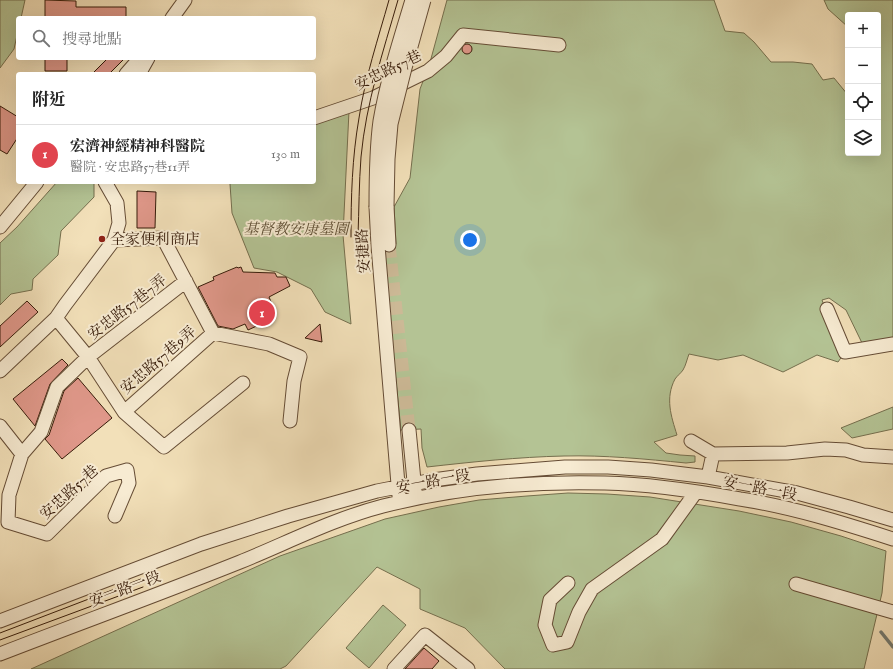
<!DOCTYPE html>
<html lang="zh-TW">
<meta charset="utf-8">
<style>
:root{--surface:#fff;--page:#f6f6f6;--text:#222;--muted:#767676;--line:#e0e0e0;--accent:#d93025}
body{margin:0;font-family:"IM FELL English","Noto Serif TC",serif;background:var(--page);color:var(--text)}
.controls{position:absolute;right:12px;top:12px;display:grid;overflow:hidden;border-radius:4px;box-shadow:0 4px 16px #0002}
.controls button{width:36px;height:36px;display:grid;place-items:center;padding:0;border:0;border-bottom:1px solid var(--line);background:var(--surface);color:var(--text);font:20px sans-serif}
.you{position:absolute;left:470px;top:240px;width:14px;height:14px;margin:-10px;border:3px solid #fff;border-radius:50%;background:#1a73e8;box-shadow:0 0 0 6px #1a73e833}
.badge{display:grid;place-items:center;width:26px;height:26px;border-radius:50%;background:var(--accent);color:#fff;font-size:13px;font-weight:700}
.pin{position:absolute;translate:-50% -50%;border:2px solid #fff;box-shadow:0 1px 4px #0006}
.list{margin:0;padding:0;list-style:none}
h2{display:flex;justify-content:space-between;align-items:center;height:52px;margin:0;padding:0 16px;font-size:17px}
h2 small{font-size:13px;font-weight:400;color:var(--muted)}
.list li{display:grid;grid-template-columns:26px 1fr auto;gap:12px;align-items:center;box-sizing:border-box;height:60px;padding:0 16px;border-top:1px solid var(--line)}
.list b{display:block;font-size:15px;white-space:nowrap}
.list p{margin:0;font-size:13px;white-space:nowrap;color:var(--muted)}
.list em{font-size:13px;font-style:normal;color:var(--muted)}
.icon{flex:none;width:22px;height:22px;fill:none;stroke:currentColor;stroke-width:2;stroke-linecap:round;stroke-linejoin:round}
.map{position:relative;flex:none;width:893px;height:669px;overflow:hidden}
.search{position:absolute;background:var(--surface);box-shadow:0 4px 16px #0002;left:16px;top:16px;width:300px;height:44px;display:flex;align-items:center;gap:10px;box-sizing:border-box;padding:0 14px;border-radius:4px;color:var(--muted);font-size:15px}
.panel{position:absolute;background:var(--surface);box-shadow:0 4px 16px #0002;left:16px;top:72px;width:300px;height:112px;border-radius:4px}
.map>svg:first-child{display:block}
.green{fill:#b4c394;stroke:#756f4e}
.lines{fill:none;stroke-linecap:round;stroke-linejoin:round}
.stream{stroke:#747b72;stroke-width:3.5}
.building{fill:#e0988a;stroke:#361b09}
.minor-tunnel{stroke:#ccb996;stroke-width:13;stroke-dasharray:13 6;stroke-linecap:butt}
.minor-casing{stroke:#654c35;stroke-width:15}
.minor{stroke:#f7ebd2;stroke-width:13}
.tram{stroke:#361b09;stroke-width:1}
.minor-bridge-casing{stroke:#654c35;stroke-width:15;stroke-linecap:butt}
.minor-bridge{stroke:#f7ebd2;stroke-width:13}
.poi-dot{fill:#8f2418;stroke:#f7ebd2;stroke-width:1.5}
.labels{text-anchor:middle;stroke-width:4;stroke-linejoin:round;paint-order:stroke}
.street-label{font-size:15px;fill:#361b09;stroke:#f7ebd2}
.park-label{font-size:15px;font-style:italic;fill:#5c4d33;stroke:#f7ebd2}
.poi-label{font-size:15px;fill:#361b09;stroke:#f7ebd2;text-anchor:start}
</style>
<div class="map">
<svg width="893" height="669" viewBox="0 0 893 669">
<rect width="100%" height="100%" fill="#f2e0b9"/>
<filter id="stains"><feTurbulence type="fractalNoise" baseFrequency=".005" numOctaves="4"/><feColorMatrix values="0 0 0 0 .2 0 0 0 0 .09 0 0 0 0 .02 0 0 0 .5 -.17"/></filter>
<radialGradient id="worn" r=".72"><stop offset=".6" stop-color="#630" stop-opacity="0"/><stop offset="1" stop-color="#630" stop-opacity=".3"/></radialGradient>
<path class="green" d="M 0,0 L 25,0 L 21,18 L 18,18 L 18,31 L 14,49 L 0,68 Z
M 447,0 L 714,0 L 725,31 L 744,33 L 754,42 L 771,62 L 793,62 L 812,64 L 823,80 L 834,78 L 848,95 L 848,153 L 878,153 L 878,15 L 848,15 L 848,27 L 828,9 L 824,0 L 893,0 L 893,340 L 862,343 L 846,310 L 829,298 L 822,300 L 843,355 L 838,362 L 817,355 L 783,372 L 743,355 L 718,360 L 689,354 C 687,359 686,365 683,370 C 681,373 677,376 675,379 C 665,398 671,416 677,435 L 654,442 L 666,453 L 680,455 L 695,456 L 695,462 L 686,463 C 645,459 604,455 564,456 C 518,457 472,462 427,467 L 422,448 L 421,429 L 401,430 L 382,245 L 396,244 L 394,207 L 410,178 L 420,89 L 429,66 Z
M 349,111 L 343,235 L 351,324 L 325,312 L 311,289 L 277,272 L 254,268 L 232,213 L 230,184 L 231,182 L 314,182 L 314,123 Z
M 57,182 L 94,182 L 94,197 L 61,231 L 58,255 L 33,279 L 32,290 L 11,294 L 0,305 L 0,243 L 17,227 Z
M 893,407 L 893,429 L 852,438 L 841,428 Z
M 568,493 L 607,494 L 650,497 L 739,511 L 791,522 L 841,536 L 886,551 L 882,593 L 864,669 L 505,669 L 465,628 L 420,609 L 420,589 L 377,567 L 286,666 L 280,669 L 31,669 L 280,556 L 385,519 L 439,507 L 479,500 L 527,496 Z
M 383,605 L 406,625 L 369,668 L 346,648 Z"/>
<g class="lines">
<path class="stream" d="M 881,632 L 893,647"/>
</g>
<path class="building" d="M 45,0 L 76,1 L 76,7 L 126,7 L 126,18 L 45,18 Z
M462 49a5 5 0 1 1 10 0a5 5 0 1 1-10 0Z
M 45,58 L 67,58 L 67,71 L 45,71 Z
M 108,58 L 125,58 L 109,74 L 92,74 Z
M 0,106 L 18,117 L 18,137 L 7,154 L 0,150 Z
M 137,191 L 156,192 L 155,228 L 137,228 Z
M 237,267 L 238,268 L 241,267 L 243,272 L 275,273 L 277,277 L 286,277 L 290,286 L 269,297 L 275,311 L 259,318 L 261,324 L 248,330 L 245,324 L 233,329 L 218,326 L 198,287 L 214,280 L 213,277 Z
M 27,301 L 38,312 L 0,347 L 0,326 Z
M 320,324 L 322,342 L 305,338 Z
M 62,359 L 68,365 L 50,384 L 35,426 L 13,399 Z
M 78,378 L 112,418 L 62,459 L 45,439 L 49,435 L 64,391 Z
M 424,648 L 439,661 L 432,669 L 405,669 Z"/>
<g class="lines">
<path class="minor-tunnel" d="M 389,245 L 409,430"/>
<defs>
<path id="minor" d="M 172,18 L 185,0
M 126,74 L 140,58
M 139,74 L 148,58
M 314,118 L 373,98 L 428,71 L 446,56 L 463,35 L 559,45
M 105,182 L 117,203 L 119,223 L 114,240 L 65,305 L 56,318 L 88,357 L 124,412 L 164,447 L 243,383
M 387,206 L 389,245
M 376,207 L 378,246 L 399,496
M 0,227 L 37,182
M 114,240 L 163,238 L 213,333 L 269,344 L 300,357 L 294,381 L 290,421
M 827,309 L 845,352 L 893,344
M 0,371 L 56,318
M 124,412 L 213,333
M 0,426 L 22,454
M 409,430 L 415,491
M 691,441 L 713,454 L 787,453 L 825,449 L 846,450 L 863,455 L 893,457
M 708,477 L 713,454
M 115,516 L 129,483 L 127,470 L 106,476 L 47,534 L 8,522 L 9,495 L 22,454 L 41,432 L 57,387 L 88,357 L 186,281
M 568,583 L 550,600 L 545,625 L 553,645 L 567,642 L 579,612 L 592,589 L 662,539 L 696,492
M 796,584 L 893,612
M 0,621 L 201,544 L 288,516 L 377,491 L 433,480 L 477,474 L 565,467 L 608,467 L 651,470 L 708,477 L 797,493 L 849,507 L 893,520
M 0,654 C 80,623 160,594 240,562 C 287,543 333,519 383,506 C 454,488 533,481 605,483 C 649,484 696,491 740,499 C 792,507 843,523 893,539
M 394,669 L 425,635 L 468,669"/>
</defs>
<use href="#minor" class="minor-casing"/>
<use href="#minor" class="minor"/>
<path class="tram" d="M 358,236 C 359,210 359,183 361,157 C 366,103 383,52 398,0
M 351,237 C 351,197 352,158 359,118 C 365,78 378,39 389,0
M 0,633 L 141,579
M 0,640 L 143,587"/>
<defs>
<path id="minor-bridge" d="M 387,206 L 388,159 L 391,124 L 405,68 L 424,0
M 376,207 C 376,178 376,150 380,121 C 387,80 400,40 412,0"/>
</defs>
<use href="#minor-bridge" class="minor-bridge-casing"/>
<use href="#minor-bridge" class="minor-bridge"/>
</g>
<circle class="poi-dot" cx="102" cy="239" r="4"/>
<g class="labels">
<g class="street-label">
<text transform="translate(388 70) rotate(-26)" y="5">安忠路57巷</text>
<text transform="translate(363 251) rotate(-94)" y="5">安捷路</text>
<text transform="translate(127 307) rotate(-38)" y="5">安忠路57巷7弄</text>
<text transform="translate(158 360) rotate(-41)" y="5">安忠路57巷9弄</text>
<text transform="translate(433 481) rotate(-10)" y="5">安一路一段</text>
<text transform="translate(760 488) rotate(11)" y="5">安一路一段</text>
<text transform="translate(69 492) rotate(-42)" y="5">安忠路57巷</text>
<text transform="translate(125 589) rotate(-21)" y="5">安一路一段</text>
</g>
<g class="park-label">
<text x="296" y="234">基督教安康墓園</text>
</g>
<g class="poi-label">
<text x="110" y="244">全家便利商店</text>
</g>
</g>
<rect width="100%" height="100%" filter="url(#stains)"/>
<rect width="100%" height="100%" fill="url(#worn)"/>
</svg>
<div class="controls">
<button>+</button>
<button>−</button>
<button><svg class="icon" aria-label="locate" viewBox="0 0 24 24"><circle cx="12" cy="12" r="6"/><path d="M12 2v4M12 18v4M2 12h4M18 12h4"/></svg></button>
<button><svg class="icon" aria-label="layers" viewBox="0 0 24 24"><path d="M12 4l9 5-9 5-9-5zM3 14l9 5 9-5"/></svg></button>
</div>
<div class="you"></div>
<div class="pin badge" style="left:262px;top:313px;background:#e0444e">1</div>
<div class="search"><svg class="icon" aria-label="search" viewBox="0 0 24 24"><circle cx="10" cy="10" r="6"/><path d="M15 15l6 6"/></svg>搜尋地點</div>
<section class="panel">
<h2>附近<small></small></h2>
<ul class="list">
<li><span class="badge" style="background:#e0444e">1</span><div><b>宏濟神經精神科醫院</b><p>醫院 · 安忠路57巷11弄</p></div><em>130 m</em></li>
</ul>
</section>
</div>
